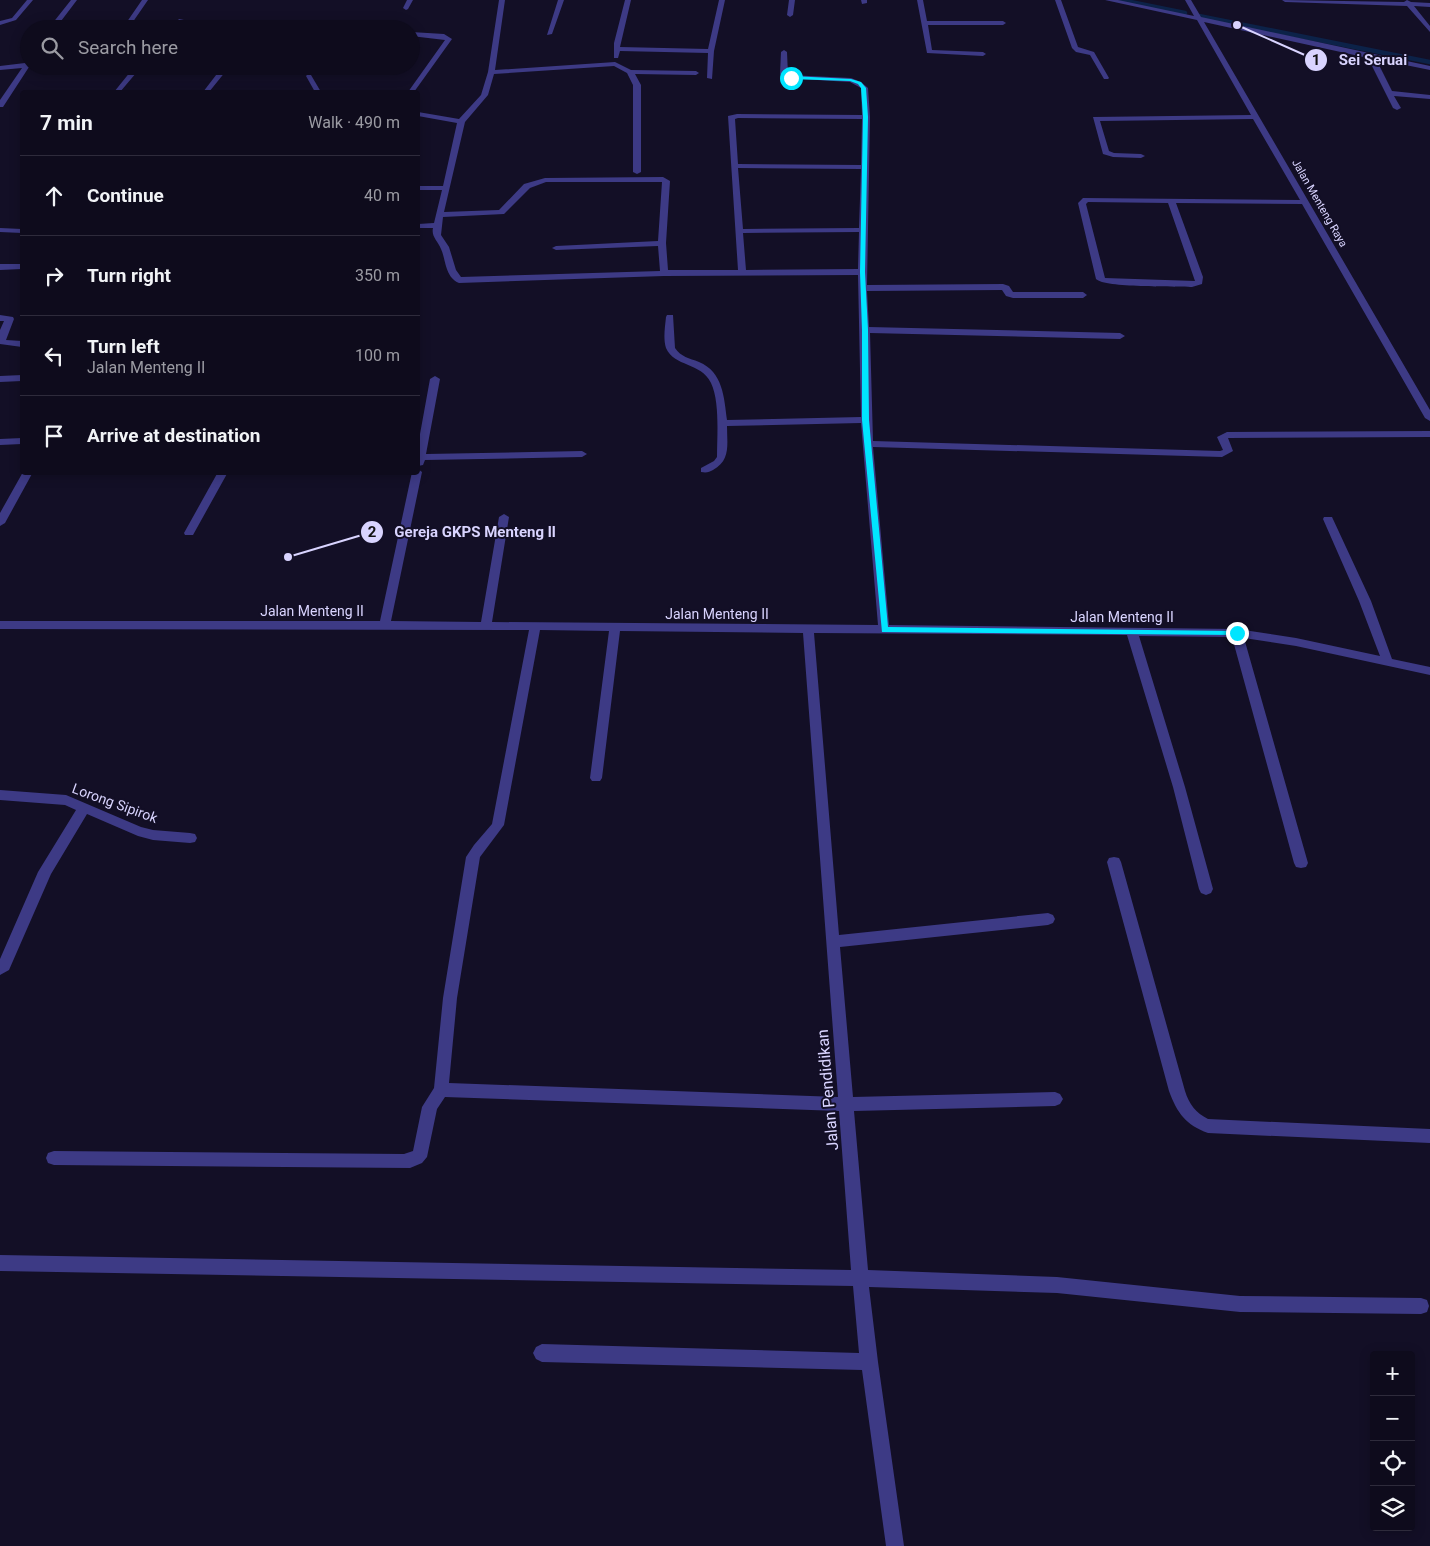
<!DOCTYPE html>
<meta charset="utf-8">
<style>
:root{--surface:#0e0b1c;--page:#171425;--text:#f1f3f6;--muted:#9b9ba3;--line:#2e2b3b}
body{margin:0;font-family:Roboto,sans-serif;background:var(--page);color:var(--text)}
.controls{position:absolute;right:15px;bottom:15px;display:grid;overflow:hidden;border-radius:5px;box-shadow:0 2px 12px #0003}
.controls button{width:45px;height:45px;display:grid;place-items:center;padding:0;border:0;border-bottom:1px solid var(--line);background:var(--surface);color:var(--text);font:25px sans-serif}
.stop{position:absolute;width:15px;height:15px;margin:-11px;border:4px solid #00e5ff;border-radius:50%;background:#fff}
.stop.end{background:#00e5ff;border-color:#fff;box-shadow:0 1px 5px #0008}
.list{margin:0;padding:0;list-style:none}
h2{display:flex;justify-content:space-between;align-items:center;height:65px;margin:0;padding:0 20px;font-size:21px}
h2 small{font-size:16px;font-weight:400;color:var(--muted)}
.list li{display:grid;grid-template-columns:32px 1fr auto;gap:15px;align-items:center;box-sizing:border-box;height:80px;padding:0 20px;border-top:1px solid var(--line)}
.list b{display:block;font-size:19px;white-space:nowrap}
.list p{margin:0;font-size:16px;white-space:nowrap;color:var(--muted)}
.list em{font-size:16px;font-style:normal;color:var(--muted)}
.icon{flex:none;width:28px;height:28px;fill:none;stroke:currentColor;stroke-width:2;stroke-linecap:round;stroke-linejoin:round}
.map{position:relative;flex:none;width:1430px;height:1546px;overflow:hidden}
.search{position:absolute;background:var(--surface);box-shadow:0 2px 12px #0003;left:20px;top:20px;width:400px;height:55px;display:flex;align-items:center;gap:12px;box-sizing:border-box;padding:0 18px;border-radius:28px;color:var(--muted);font-size:19px}
.panel{position:absolute;background:var(--surface);box-shadow:0 2px 12px #0003;left:20px;top:90px;width:400px;height:385px;border-radius:5px}
.map>svg:first-child{display:block}
.lines{fill:none;stroke-linecap:round;stroke-linejoin:round}
.stream{stroke:#0c2248;stroke-width:4.5}
.minor{fill:#3d3a85;fill-rule:evenodd}
.route{fill:#00e5ff}
.labels{text-anchor:middle;stroke-width:4;stroke-linejoin:round;paint-order:stroke}
.far-street-label{font-size:11px;fill:#d9d4ff;stroke:#130f26}
.street-label{font-size:14px;fill:#d9d4ff;stroke:#130f26}
.near-street-label{font-size:16px;fill:#d9d4ff;stroke:#130f26}
.leader{fill:none;stroke:#d9d4ff;stroke-width:2}
.callout-dot{fill:#d9d4ff;stroke:#130f26;stroke-width:2}
.mark-label{font-size:15px;text-anchor:middle;font-weight:bold;fill:#111}
.callout-label{font-size:15px;text-anchor:middle;font-weight:bold;fill:#d9d4ff;stroke:#130f26;stroke-width:4;stroke-linejoin:round;paint-order:stroke}
</style>
<div class="map">
<svg width="1430" height="1546" viewBox="0 0 1430 1546">
<rect width="100%" height="100%" fill="#130f26"/>
<g class="lines">
<path class="stream" d="M 1121,0 L 1185,13
M 1199,16 L 1430,62"/>
<path class="minor" d="M 27,0 L 33,0 L 16,20 L 0,25 L 0,21 L 12,18 Z
M 71,0 L 77,0 L 55,29 L 48,29 Z
M 142,0 L 148,0 L 128,29 L 122,29 Z
M 407,0 L 413,0 L 408,9 L 406,10 L 403,8 Z
M 499,0 L 505,0 L 495,70 L 615,62 L 631,70 L 696,71 L 699,73 L 696,75 L 635,74 L 641,85 L 641,172 L 637,174 L 633,172 L 633,85 L 627,73 L 614,66 L 494,74 L 488,95 L 465,122 L 444,212 L 499,210 L 524,184 L 545,178 L 663,177 L 670,181 L 666,243 L 668,270 L 738,270 L 728,116 L 737,114 L 862,115 L 861,88 L 850,82 L 784,78 L 780,74 L 781,52 L 784,50 L 787,52 L 788,75 L 851,78 L 861,82 L 868,88 L 870,117 L 867,285 L 1003,284 L 1009,286 L 1013,292 L 1083,292 L 1087,295 L 1083,298 L 1013,298 L 1006,296 L 1002,290 L 867,291 L 869,327 L 1120,333 L 1125,336 L 1120,339 L 870,333 L 873,441 L 1220,451 L 1223,450 L 1217,437 L 1227,432 L 1430,431 L 1430,437 L 1228,438 L 1233,451 L 1222,457 L 873,447 L 889,625 L 1237,629 L 1296,638 L 1380,656 L 1359,601 L 1323,519 L 1324,517 L 1332,517 L 1371,601 L 1392,659 L 1430,667 L 1430,675 L 1296,646 L 1244,638 L 1308,863 L 1306,867 L 1301,868 L 1296,867 L 1294,863 L 1232,637 L 1139,636 L 1185,787 L 1213,889 L 1211,893 L 1206,895 L 1201,893 L 1199,889 L 1173,787 L 1127,635 L 814,633 L 839,935 L 1048,913 L 1053,915 L 1055,919 L 1053,923 L 1048,925 L 840,947 L 853,1097 L 1055,1092 L 1060,1094 L 1063,1099 L 1060,1104 L 1055,1106 L 854,1111 L 868,1270 L 1057,1277 L 1240,1296 L 1421,1298 L 1427,1300 L 1429,1306 L 1427,1312 L 1421,1314 L 1240,1312 L 1057,1293 L 869,1287 L 878,1362 L 904,1546 L 886,1546 L 862,1370 L 542,1362 L 536,1359 L 533,1353 L 536,1347 L 542,1344 L 859,1353 L 853,1286 L 0,1271 L 0,1255 L 851,1270 L 839,1111 L 445,1097 L 437,1109 L 427,1157 L 422,1163 L 410,1168 L 54,1165 L 48,1163 L 46,1158 L 48,1153 L 54,1151 L 404,1154 L 413,1151 L 422,1107 L 434,1088 L 443,998 L 466,857 L 474,845 L 492,824 L 529,630 L 0,629 L 0,621 L 380,621 L 412,472 L 418,472 L 418,469 L 422,472 L 391,621 L 481,622 L 499,517 L 504,514 L 509,517 L 492,622 L 878,625 L 861,423 L 727,426 C 727,444 731,460 713,470 C 709,472 707,473 701,472 L 701,468 L 714,461 L 717,457 C 717,436 720,402 711,383 C 701,362 674,367 666,348 C 663,339 665,327 666,317 L 667,315 L 673,315 L 675,348 C 681,357 689,358 699,362 C 723,372 724,397 727,420 L 861,417 L 858,275 L 664,276 L 459,283 C 445,277 446,260 441,249 C 438,241 431,237 433,228 L 418,228 L 418,224 L 434,223 L 442,190 L 418,190 L 418,186 L 443,186 L 457,123 L 418,116 L 418,112 L 459,119 L 481,95 L 488,72 ZM 738,118 L 862,119 L 861,165 L 738,164 L 735,119 ZM 738,168 L 861,169 L 859,228 L 743,229 ZM 546,182 L 662,182 L 658,241 L 556,246 L 552,248 L 556,250 L 658,246 L 660,271 L 461,277 L 456,270 L 449,247 L 441,235 L 443,217 L 504,214 L 530,188 ZM 859,232 L 858,269 L 746,270 L 743,233 ZM 540,630 L 609,631 L 590,778 L 592,781 L 600,781 L 602,778 L 620,631 L 803,633 L 838,1097 L 449,1083 L 457,998 L 480,857 L 504,825 Z
M 558,0 L 564,0 L 552,34 L 547,35 Z
M 625,0 L 631,0 L 620,47 L 708,49 L 719,0 L 725,0 L 714,51 L 712,79 L 707,78 L 708,53 L 620,51 L 618,58 L 614,58 L 614,43 Z
M 789,0 L 795,0 L 793,15 L 790,17 L 787,15 Z
M 861,0 L 867,0 L 867,3 L 862,4 Z
M 917,0 L 923,0 L 927,21 L 1003,21 L 1006,23 L 1003,25 L 928,25 L 932,50 L 983,52 L 986,54 L 983,56 L 927,53 Z
M 1055,0 L 1061,0 L 1078,47 L 1094,52 L 1109,78 L 1108,79 L 1104,79 L 1090,55 L 1076,52 L 1072,48 Z
M 1105,0 L 1118,0 L 1194,16 L 1185,0 L 1191,0 L 1201,17 L 1430,66 L 1430,70 L 1376,59 L 1392,91 L 1430,95 L 1430,99 L 1394,96 L 1401,108 L 1397,110 L 1393,108 L 1368,58 L 1204,22 L 1430,410 L 1430,421 L 1425,418 L 1302,204 L 1176,203 L 1203,277 L 1202,284 L 1192,287 C 1175,286 1105,288 1096,279 L 1078,203 L 1083,198 L 1300,200 L 1253,119 L 1100,121 L 1109,151 L 1114,153 L 1141,154 L 1145,156 L 1141,158 L 1113,157 L 1103,154 L 1093,117 L 1251,115 L 1197,20 ZM 1088,202 L 1168,203 L 1195,281 L 1105,278 L 1086,204 Z
M 1282,0 L 1404,2 L 1407,0 L 1411,2 L 1430,3 L 1430,7 L 1414,6 L 1430,26 L 1430,32 L 1407,6 L 1285,2 Z
M 179,19 L 184,20 L 177,29 L 170,29 Z
M 411,32 L 444,34 L 452,39 L 414,92 L 408,92 L 445,40 L 411,36 Z
M 29,60 L 29,66 L 32,66 L 29,67 L 3,107 L 0,107 L 0,100 L 22,68 L 0,70 L 0,66 L 25,63 Z
M 135,66 L 142,66 L 120,92 L 114,92 Z
M 223,66 L 230,66 L 209,92 L 203,92 Z
M 307,75 L 311,75 L 321,92 L 315,92 L 306,76 Z
M 0,228 L 22,229 L 22,233 L 0,232 Z
M 0,264 L 22,264 L 22,269 L 0,270 Z
M 0,315 L 13,317 L 14,319 L 6,340 L 22,341 L 22,347 L 0,344 L 0,330 L 4,321 L 0,321 Z
M 22,375 L 22,381 L 0,382 L 0,376 Z
M 435,376 L 440,379 L 426,454 L 582,451 L 587,454 L 582,457 L 425,460 L 423,465 L 418,466 L 418,445 L 430,379 Z
M 22,438 L 22,444 L 0,445 L 0,439 Z
M 23,472 L 33,472 L 5,523 L 0,526 L 0,513 Z
M 218,472 L 228,472 L 193,535 L 185,535 L 184,533 Z
M 0,790 L 66,795 L 141,827 L 153,830 L 190,833 L 195,834 L 197,838 L 195,842 L 190,843 L 153,840 L 138,836 L 87,814 L 51,874 L 9,970 L 0,975 L 0,959 L 38,872 L 76,810 L 65,805 L 0,800 Z
M 1114,857 L 1119,858 L 1121,862 L 1185,1091 C 1189,1104 1196,1113 1208,1119 L 1430,1129 L 1430,1143 L 1208,1133 C 1186,1125 1177,1113 1169,1091 L 1107,862 L 1109,858 Z"/>
</g>
<path class="route" d="M 791,76 L 851,79 L 861,82 L 866,88 L 868,117 L 865,272 L 868,330 L 869,420 L 888,627 L 1237,631 L 1240,633 L 1239,635 L 882,632 L 862,420 L 862,330 L 860,272 L 863,117 L 861,88 L 858,84 L 850,81 L 790,79 Z"/>
<g class="labels">
<g class="far-street-label">
<text transform="translate(1320 203) rotate(60)" y="4">Jalan Menteng Raya</text>
</g>
<g class="street-label">
<text x="312" y="616">Jalan Menteng II</text>
<text x="717" y="619">Jalan Menteng II</text>
<text x="1122" y="622">Jalan Menteng II</text>
<text transform="translate(115 803) rotate(20)" y="5">Lorong Sipirok</text>
</g>
<g class="near-street-label">
<text transform="translate(827 1090) rotate(-95)" y="6">Jalan Pendidikan</text>
</g>
</g>
<path class="leader" d="M1237 25L1316 60M288 557L372 532"/>
<g class="callout-dot">
<circle cx="1237" cy="25" r="5"/>
<circle cx="288" cy="557" r="5"/>
<circle cx="1316" cy="60" r="12"/>
<circle cx="372" cy="532" r="12"/>
</g>
<g class="mark-label">
<text x="1316" y="65">1</text>
<text x="372" y="537">2</text>
</g>
<g class="callout-label">
<text x="1373" y="65">Sei Seruai</text>
<text x="475" y="537">Gereja GKPS Menteng ll</text>
</g>
</svg>
<div class="controls">
<button>+</button>
<button>−</button>
<button><svg class="icon" aria-label="locate" viewBox="0 0 24 24"><circle cx="12" cy="12" r="6"/><path d="M12 2v4M12 18v4M2 12h4M18 12h4"/></svg></button>
<button><svg class="icon" aria-label="layers" viewBox="0 0 24 24"><path d="M12 4l9 5-9 5-9-5zM3 14l9 5 9-5"/></svg></button>
</div>
<div class="stop" style="left:791px;top:78px"></div>
<div class="stop end" style="left:1237px;top:633px"></div>
<div class="search"><svg class="icon" aria-label="search" viewBox="0 0 24 24"><circle cx="10" cy="10" r="6"/><path d="M15 15l6 6"/></svg>Search here</div>
<section class="panel">
<h2>7 min<small>Walk · 490 m</small></h2>
<ul class="list">
<li><svg class="icon" aria-label="ahead" viewBox="0 0 24 24"><path d="M12 20V5M6 11l6-6 6 6"/></svg><div><b>Continue</b></div><em>40 m</em></li>
<li><svg class="icon" aria-label="right" viewBox="0 0 24 24"><path d="M7 20v-9h11M14 6l5 5-5 5"/></svg><div><b>Turn right</b></div><em>350 m</em></li>
<li><svg class="icon" aria-label="left" viewBox="0 0 24 24"><path d="M17 20v-9H6M10 6l-5 5 5 5"/></svg><div><b>Turn left</b><p>Jalan Menteng II</p></div><em>100 m</em></li>
<li><svg class="icon" aria-label="arrive" viewBox="0 0 24 24"><path d="M6 21V4h12l-3 4 3 4H6"/></svg><div><b>Arrive at destination</b></div></li>
</ul>
</section>
</div>
